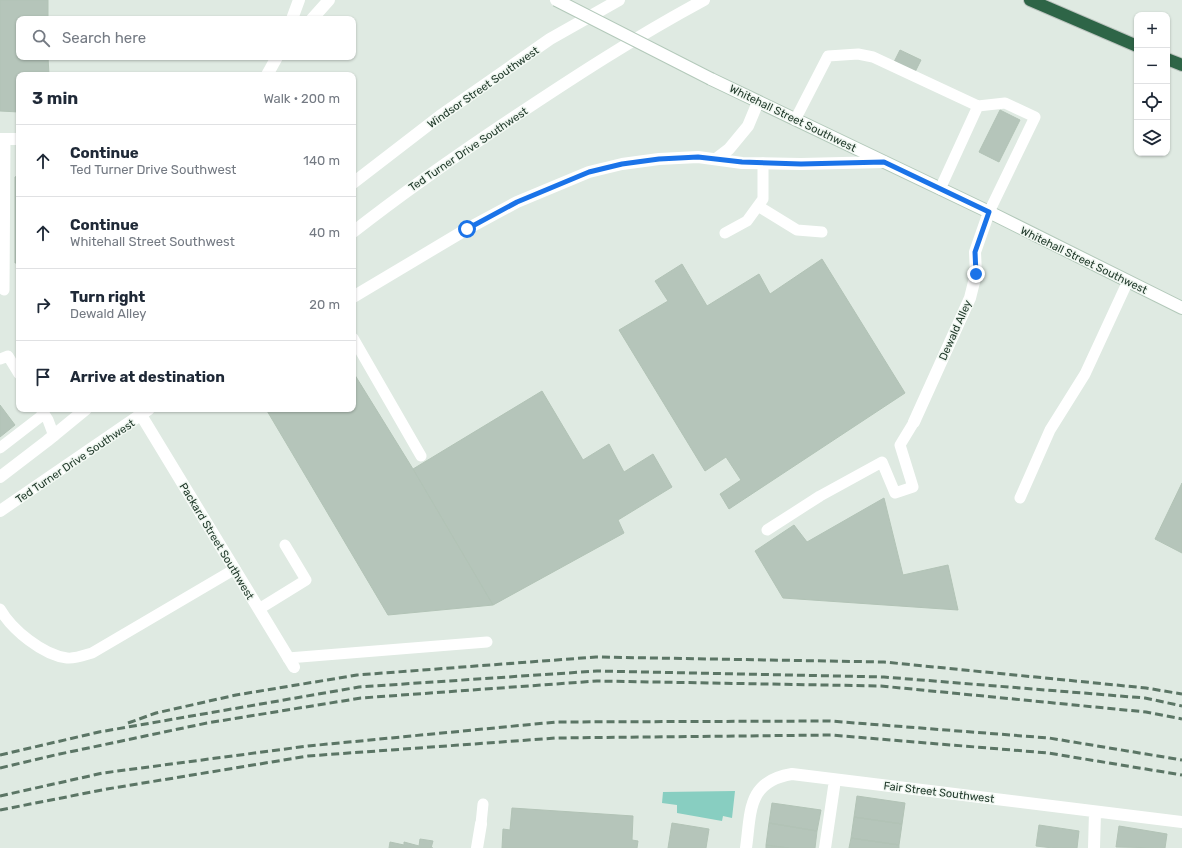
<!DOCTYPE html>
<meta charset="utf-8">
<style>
:root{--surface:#fff;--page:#f6f6f7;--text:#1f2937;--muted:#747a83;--line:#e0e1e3}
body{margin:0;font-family:Rubik,sans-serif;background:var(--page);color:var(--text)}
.controls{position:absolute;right:12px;top:12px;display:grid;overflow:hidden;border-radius:8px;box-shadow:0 1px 3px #0004}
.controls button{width:36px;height:36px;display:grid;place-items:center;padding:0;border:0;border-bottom:1px solid var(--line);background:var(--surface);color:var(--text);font:20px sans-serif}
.stop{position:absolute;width:12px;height:12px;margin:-9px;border:3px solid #1a73e8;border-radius:50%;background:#fff}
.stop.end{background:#1a73e8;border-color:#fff;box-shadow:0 1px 4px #0008}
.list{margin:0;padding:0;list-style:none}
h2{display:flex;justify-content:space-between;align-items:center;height:52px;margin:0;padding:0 16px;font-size:17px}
h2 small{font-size:13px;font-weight:400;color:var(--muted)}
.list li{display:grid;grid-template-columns:26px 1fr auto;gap:12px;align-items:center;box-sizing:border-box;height:72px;padding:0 16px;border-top:1px solid var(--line)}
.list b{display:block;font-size:15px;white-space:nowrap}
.list p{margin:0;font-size:13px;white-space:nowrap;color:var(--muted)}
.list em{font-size:13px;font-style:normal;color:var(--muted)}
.icon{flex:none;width:22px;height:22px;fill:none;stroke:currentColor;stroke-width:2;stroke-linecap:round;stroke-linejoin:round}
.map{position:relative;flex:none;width:1182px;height:848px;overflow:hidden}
.search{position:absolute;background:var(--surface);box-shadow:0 1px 3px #0004;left:16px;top:16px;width:340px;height:44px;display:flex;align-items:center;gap:10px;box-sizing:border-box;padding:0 14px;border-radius:8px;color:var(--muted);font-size:15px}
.panel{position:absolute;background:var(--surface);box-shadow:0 1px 3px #0004;left:16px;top:72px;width:340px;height:340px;border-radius:8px}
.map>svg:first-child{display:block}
.water{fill:#88cec1}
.building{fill:#b5c5ba;stroke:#b2c3b6}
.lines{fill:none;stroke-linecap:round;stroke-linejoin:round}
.secondary-casing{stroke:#b3c9ba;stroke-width:14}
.motorway-casing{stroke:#bcc4bf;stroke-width:14}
.service{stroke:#fff;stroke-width:11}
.minor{stroke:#fff;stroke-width:12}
.tertiary{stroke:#fff;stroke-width:12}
.secondary{stroke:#fff;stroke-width:12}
.motorway{stroke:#2e6547;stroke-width:12}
.rail{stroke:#5b7565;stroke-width:3;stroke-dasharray:8 4;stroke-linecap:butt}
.secondary-bridge-casing{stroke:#b3c9ba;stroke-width:14;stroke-linecap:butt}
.secondary-bridge{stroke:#fff;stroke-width:12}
.route{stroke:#1a73e8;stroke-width:5}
.labels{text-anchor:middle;stroke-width:3;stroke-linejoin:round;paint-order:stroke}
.street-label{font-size:11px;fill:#213a2b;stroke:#f0f7f1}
</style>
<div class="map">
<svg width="1182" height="848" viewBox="0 0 1182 848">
<rect width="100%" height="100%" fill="#dfeae2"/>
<path class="water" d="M 735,791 L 732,818 L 723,816 L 722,821 L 677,813 L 677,805 L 662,803 L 663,792 Z"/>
<path class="building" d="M 0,0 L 48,0 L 48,19 L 19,19 L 19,57 L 48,57 L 49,75 L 19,75 L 19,112 L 0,111 Z
M 900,50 L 921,60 L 915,72 L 894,62 Z
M 1000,110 L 1020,120 L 999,162 L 979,152 Z
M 19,175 L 19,263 L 15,263 L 15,177 Z
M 822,259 L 905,393 L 729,509 L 720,494 L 741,480 L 726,457 L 705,471 L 619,330 L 668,301 L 655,281 L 682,264 L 707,306 L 759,274 L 770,294 Z
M 353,372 L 413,469 L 493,605 L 388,615 L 266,409 L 353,409 Z
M 542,391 L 583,460 L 609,444 L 624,472 L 653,454 L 672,487 L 618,520 L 624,533 L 493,605 L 413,469 Z
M 0,405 L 15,425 L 0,437 Z
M 1182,483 L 1182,553 L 1155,539 Z
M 884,498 L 903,575 L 948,565 L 958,610 L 783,598 L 755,551 L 794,525 L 807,542 Z
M 857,796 L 905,803 L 902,824 L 854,817 Z
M 772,803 L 821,810 L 817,831 L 769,823 Z
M 512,808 L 633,816 L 632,840 L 638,841 L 637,848 L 502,848 L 503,829 L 510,830 Z
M 854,817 L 902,824 L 899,845 L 851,838 Z
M 672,823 L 709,829 L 706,848 L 668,848 Z
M 769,823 L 817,831 L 815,848 L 789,848 L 766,845 Z
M 1039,825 L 1079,831 L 1077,848 L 1053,848 L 1036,846 Z
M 1119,826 L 1167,834 L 1165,848 L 1116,847 Z
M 851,838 L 899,845 L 899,848 L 849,848 Z
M 420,839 L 433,841 L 431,848 L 433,848 L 389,848 L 390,842 L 404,845 L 404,842 L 419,846 Z
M 766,845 L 789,848 L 766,848 Z"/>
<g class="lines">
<defs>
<path id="secondary" d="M 711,79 L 989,212 L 1182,308"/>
<path id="motorway" d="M 1030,0 L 1137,46
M 1167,59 L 1182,65"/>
</defs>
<use href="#secondary" class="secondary-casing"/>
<use href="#motorway" class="motorway-casing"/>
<path class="service" d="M 795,120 L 828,56 L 858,54 L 873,57 L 978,106 L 1005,103 L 1035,117 L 989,212
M 940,189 L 978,106
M 758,206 L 797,230 L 822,232
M 725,233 L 747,221 L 763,199 L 763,163
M 4,290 L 5,139
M 353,338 L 421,456
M 0,359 L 8,356 L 19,374
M 41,409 L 48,420 L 54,436
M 0,448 L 44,414
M 1020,498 L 1050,430 L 1085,374 L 1128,281
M 767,530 L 820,496 L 882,462 L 895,493 L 913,487 L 900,445 L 914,422
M 0,609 C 12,630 43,655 67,658 C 75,659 85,655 92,653 L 235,569
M 259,609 L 306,580 L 285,545
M 288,658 L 487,642
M 481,824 L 483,804"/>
<path class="minor" d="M 141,415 L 294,667
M 914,422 L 970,298 L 976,274 L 975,252 L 989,212
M 477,848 L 481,824
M 746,848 C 751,812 747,781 792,774 L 1182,822
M 825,848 L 835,780
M 1094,848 L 1095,812"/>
<path class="tertiary" d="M 292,19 L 299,0
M 312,19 L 329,0
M 267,75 L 277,57
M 0,139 L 19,139
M 716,159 L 729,149 L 748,126 L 758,102
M 353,183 L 440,116 L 550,39 L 619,0
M 353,232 C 404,192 457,155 511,119 C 574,77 637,36 704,0
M 353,297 L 467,229 L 517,202 L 589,172 L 622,164 L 659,159 L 698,157 L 742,163 L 801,164 L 884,162
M 0,477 L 47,441 L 86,409
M 0,511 L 149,409"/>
<use href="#secondary" class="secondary"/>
<use href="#motorway" class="motorway"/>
<path class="rail" d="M 128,723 L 156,713 L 236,695 L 357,675 L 596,657 L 884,662 L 1146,688 L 1182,694
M 0,755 L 99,732 L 359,687 L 597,671 L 884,677 L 1145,698 L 1182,706
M 0,768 L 55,755 L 207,723 L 361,698 L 597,681 L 881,686 L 1146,712 L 1182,719
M 0,796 L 103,773 L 308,746 L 556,722 L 830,721 L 1049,738 L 1182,760
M 0,810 L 107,789 L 308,756 L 556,738 L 831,735 L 1048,753 L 1182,775"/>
<defs>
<path id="secondary-bridge" d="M 556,0 L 711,79"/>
</defs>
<use href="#secondary-bridge" class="secondary-bridge-casing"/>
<use href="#secondary-bridge" class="secondary-bridge"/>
</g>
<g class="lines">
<path class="route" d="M 467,229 L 517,202 L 589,172 L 622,164 L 659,159 L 698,157 L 742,162 L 801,164 L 884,162 L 989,212 L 975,252 L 976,274"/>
</g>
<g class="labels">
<g class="street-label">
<text transform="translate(483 87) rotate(-35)" y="4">Windsor Street Southwest</text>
<text transform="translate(793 118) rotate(26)" y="4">Whitehall Street Southwest</text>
<text transform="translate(468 149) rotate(-34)" y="4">Ted Turner Drive Southwest</text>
<text transform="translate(1084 260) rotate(26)" y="4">Whitehall Street Southwest</text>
<text transform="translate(955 330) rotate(-66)" y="4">Dewald Alley</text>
<text transform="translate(75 461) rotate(-34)" y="4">Ted Turner Drive Southwest</text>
<text transform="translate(217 541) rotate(59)" y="4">Packard Street Southwest</text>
<text transform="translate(939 792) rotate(7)" y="4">Fair Street Southwest</text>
</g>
</g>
</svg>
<div class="controls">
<button>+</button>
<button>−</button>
<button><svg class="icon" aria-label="locate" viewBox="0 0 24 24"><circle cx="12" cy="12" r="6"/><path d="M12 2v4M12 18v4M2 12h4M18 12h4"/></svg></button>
<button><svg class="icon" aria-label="layers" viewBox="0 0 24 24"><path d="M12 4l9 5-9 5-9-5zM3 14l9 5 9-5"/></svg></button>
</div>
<div class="stop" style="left:467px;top:229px"></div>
<div class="stop end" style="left:976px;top:274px"></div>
<div class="search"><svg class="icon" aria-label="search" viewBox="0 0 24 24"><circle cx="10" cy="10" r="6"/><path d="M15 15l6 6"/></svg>Search here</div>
<section class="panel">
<h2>3 min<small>Walk · 200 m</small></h2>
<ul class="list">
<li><svg class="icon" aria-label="ahead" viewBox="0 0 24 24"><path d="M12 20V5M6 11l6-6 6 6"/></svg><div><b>Continue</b><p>Ted Turner Drive Southwest</p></div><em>140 m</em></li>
<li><svg class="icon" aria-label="ahead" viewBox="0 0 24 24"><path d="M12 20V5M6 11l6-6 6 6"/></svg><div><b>Continue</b><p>Whitehall Street Southwest</p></div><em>40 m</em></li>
<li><svg class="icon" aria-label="right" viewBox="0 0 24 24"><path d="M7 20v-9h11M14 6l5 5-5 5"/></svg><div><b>Turn right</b><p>Dewald Alley</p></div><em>20 m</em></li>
<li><svg class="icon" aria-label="arrive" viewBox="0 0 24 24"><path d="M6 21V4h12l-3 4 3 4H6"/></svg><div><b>Arrive at destination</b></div></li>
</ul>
</section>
</div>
